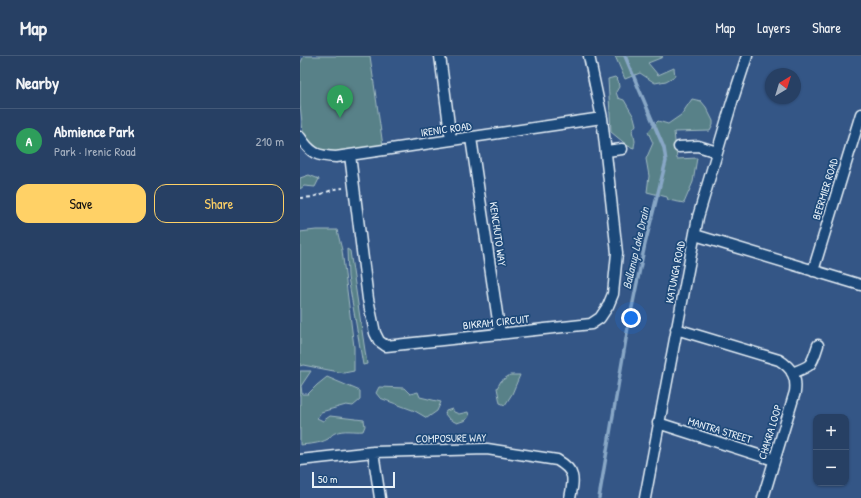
<!DOCTYPE html>
<meta charset="utf-8">
<style>
:root{--surface:#274064;--page:#2f476a;--text:#f1f3f6;--muted:#a4afbf;--line:#435978;--accent:#ffd166}
body{margin:0;font-family:"Patrick Hand",sans-serif;background:var(--page);color:var(--text)}
.controls{position:absolute;right:12px;bottom:12px;display:grid;overflow:hidden;border-radius:8px;box-shadow:0 1px 3px #0004}
.controls button{width:36px;height:36px;display:grid;place-items:center;padding:0;border:0;border-bottom:1px solid var(--line);background:var(--surface);color:var(--text);font:20px sans-serif}
.compass{position:absolute;left:465px;top:12px;width:36px;height:36px;border-radius:50%;background:var(--surface);box-shadow:0 1px 3px #0004;rotate:38deg}
.scale{position:absolute;left:12px;bottom:10px;width:83px;box-sizing:border-box;padding-left:4px;border:2px solid #e8f1f8;border-top:0;font-size:11px;line-height:14px;white-space:nowrap;color:#e8f1f8;-webkit-text-stroke:3px #1f4a7a;paint-order:stroke}
.you{position:absolute;left:331px;top:262px;width:14px;height:14px;margin:-10px;border:3px solid #fff;border-radius:50%;background:#1a73e8;box-shadow:0 0 0 6px #1a73e833}
.badge{display:grid;place-items:center;width:26px;height:26px;border-radius:50%;background:var(--accent);color:#fff;font-size:13px;font-weight:700}
.pin{position:absolute;translate:-50% -33px;filter:drop-shadow(0 1px 2px #0008)}
.pin::after{content:'';position:absolute;top:21px;width:14px;height:12px;background:inherit;clip-path:polygon(0 0,100% 0,50% 100%)}
.list{margin:0;padding:0;list-style:none}
h2{display:flex;justify-content:space-between;align-items:center;height:52px;margin:0;padding:0 16px;font-size:17px}
h2 small{font-size:13px;font-weight:400;color:var(--muted)}
.list li{display:grid;grid-template-columns:26px 1fr auto;gap:12px;align-items:center;box-sizing:border-box;height:64px;padding:0 16px;border-top:1px solid var(--line)}
.list b{display:block;font-size:15px;white-space:nowrap}
.list p{margin:0;font-size:13px;white-space:nowrap;color:var(--muted)}
.list em{font-size:13px;font-style:normal;color:var(--muted)}
.actions{display:flex;gap:8px;padding:12px 16px}
.actions a{flex:1;padding:9px 0;border:1px solid var(--accent);border-radius:12px;text-align:center;font-size:14px;color:var(--accent)}
.actions .main{background:var(--accent);color:#111}
.map{position:relative;flex:none;width:561px;height:442px;overflow:hidden}
header{display:flex;align-items:center;gap:24px;box-sizing:border-box;height:56px;padding:0 20px;background:var(--surface);border-bottom:1px solid var(--line)}
header strong{font-size:19px}
nav{display:flex;gap:22px;margin-inline-start:auto;font-size:14px}
main{display:flex}
aside{flex:1;background:var(--surface)}
.map>svg:first-child{display:block}
.green{fill:#588188;stroke:#a0b9c0}
.lines{fill:none;stroke-linecap:round;stroke-linejoin:round}
.stream{stroke:#88a7c6;stroke-width:3.5}
.street-casing{stroke:#e8f1f8;stroke-width:13}
.path{stroke:#e8f1f8;stroke-width:2;stroke-dasharray:4 3;stroke-linecap:butt}
.street{stroke:#1f4a7a;stroke-width:10}
.labels{text-anchor:middle;stroke-width:3.5;stroke-linejoin:round;paint-order:stroke}
.street-label{font-size:11px;fill:#e8f1f8;stroke:#1f4a7a}
.water-label{font-size:12px;font-style:italic;fill:#d0dfeb;stroke:#1f4a7a}
</style>
<header>
<strong>Map</strong>
<nav><a>Map</a><a>Layers</a><a>Share</a></nav>
</header>
<main>
<aside>
<h2>Nearby<small></small></h2>
<ul class="list">
<li><span class="badge" style="background:#2e9e5b">A</span><div><b>Abmience Park</b><p>Park · Irenic Road</p></div><em>210 m</em></li>
</ul>
<div class="actions"><a class="main">Save</a><a>Share</a></div>
</aside>
<div class="map">
<svg width="561" height="442" viewBox="0 0 561 442">
<rect width="100%" height="100%" fill="#345686"/>
<filter id="ink" filterUnits="userSpaceOnUse"><feTurbulence type="fractalNoise" baseFrequency=".025" numOctaves="2"/><feDisplacementMap in="SourceGraphic" scale="8" xChannelSelector="R" yChannelSelector="G"/><feConvolveMatrix kernelMatrix="1 2 1 2 8 2 1 2 1" color-interpolation-filters="sRGB"/></filter>
<g filter="url(#ink)">
<path class="green" d="M 4,0 L 70,0 L 83,90 L 34,97 L 21,94 L 11,86 L 3,76 L 0,48 L 0,8 Z
M 315,0 L 362,0 L 363,1 L 348,7 L 358,19 L 374,12 L 375,20 L 366,25 L 355,27 L 340,17 L 325,23 Z
M 315,21 L 318,24 L 319,31 L 316,36 L 318,42 L 324,44 L 334,61 L 336,69 C 329,78 334,76 335,85 C 335,87 334,89 334,92 L 328,90 L 311,76 L 308,23 Z
M 392,43 L 401,45 L 406,51 L 413,65 L 413,69 L 410,75 L 374,76 L 377,103 L 397,102 L 393,126 L 384,147 L 368,144 L 367,141 L 347,136 L 349,120 L 346,103 L 353,87 L 348,76 L 358,65 L 368,68 L 381,59 Z
M 9,119 L 19,123 L 15,131 L 4,130 L 0,133 L 0,122 Z
M 16,174 L 37,174 L 42,194 L 54,291 L 54,315 L 44,317 L 3,309 L 0,310 L 0,176 Z
M 47,193 L 50,195 L 67,308 L 63,309 L 48,221 Z
M 0,315 L 11,315 L 1,330 L 2,338 L 8,338 L 17,329 L 27,321 L 60,335 L 60,344 L 53,350 L 46,349 L 21,356 L 17,362 L 23,365 L 30,360 L 64,364 L 65,370 L 63,375 C 54,376 44,373 35,377 C 32,378 30,381 28,383 C 19,388 9,388 0,389 Z
M 210,319 L 220,319 L 212,338 L 205,349 L 200,347 L 197,332 L 201,325 Z
M 79,331 L 104,332 L 110,338 L 118,336 L 120,341 L 141,346 L 137,355 L 127,362 L 115,355 L 80,342 L 76,337 Z
M 152,353 L 154,356 L 159,358 L 168,356 L 169,360 L 166,364 L 157,367 L 149,363 L 145,358 L 146,355 Z"/>
<g class="lines">
<path class="stream" d="M 299,442 L 328,271 L 345,188 L 366,105 L 364,92 L 325,0"/>
<defs>
<path id="street" d="M 140,0 L 151,84
M 0,81 C 11,98 17,100 36,101 L 302,62
M 171,82 L 200,278
M 379,91 L 398,90 L 417,96
M 306,95 L 322,93
M 50,99 L 68,243 L 75,277 L 79,285 L 86,290 L 291,268 L 300,262 L 308,250 L 313,238 L 317,197 L 302,62 L 289,0
M 395,179 L 561,229
M 513,215 L 561,58
M 376,273 L 479,304 C 492,312 497,321 495,336 L 463,442
M 492,317 C 513,309 511,310 518,289
M 358,367 L 474,404
M 73,396 L 80,442
M 0,404 L 73,396 L 187,393 L 257,404 C 276,415 274,423 270,442
M 345,442 L 398,161 L 432,46 L 447,0"/>
</defs>
<use href="#street" class="street-casing"/>
<path class="path" d="M 0,142 L 13,141 L 35,133 L 43,132"/>
<use href="#street" class="street"/>
</g>
</g>
<g class="labels">
<g class="street-label">
<text transform="translate(146 73) rotate(-8)" y="4">IRENIC ROAD</text>
<text transform="translate(525 133) rotate(-73)" y="4">BEERMIER ROAD</text>
<text transform="translate(198 178) rotate(82)" y="4">KENCHUTO WAY</text>
<text transform="translate(375 216) rotate(-79)" y="4">KATUNGA ROAD</text>
<text transform="translate(196 266) rotate(-6)" y="4">BIKRAM CIRCUIT</text>
<text transform="translate(420 374) rotate(17)" y="4">MANTRA STREET</text>
<text transform="translate(470 376) rotate(-73)" y="4">CHAKRA LOOP</text>
<text transform="translate(151 382) rotate(-1)" y="4">COMPOSURE WAY</text>
</g>
<g class="water-label">
<text transform="translate(336 192) rotate(-77)" y="4">Ballanup Lake Drain</text>
</g>
</g>
</svg>
<div class="controls">
<button>+</button>
<button>−</button>
</div>
<svg class="compass" viewBox="-18 -18 36 36"><path d="M0-13l5 13h-10z" fill="#e53935"/><path d="M0 13l5-13h-10z" fill="#a4afbf"/></svg>
<div class="scale">50 m</div>
<div class="you"></div>
<div class="pin badge" style="left:40px;top:62px;background:#2e9e5b">A</div>
</div>
</main>
